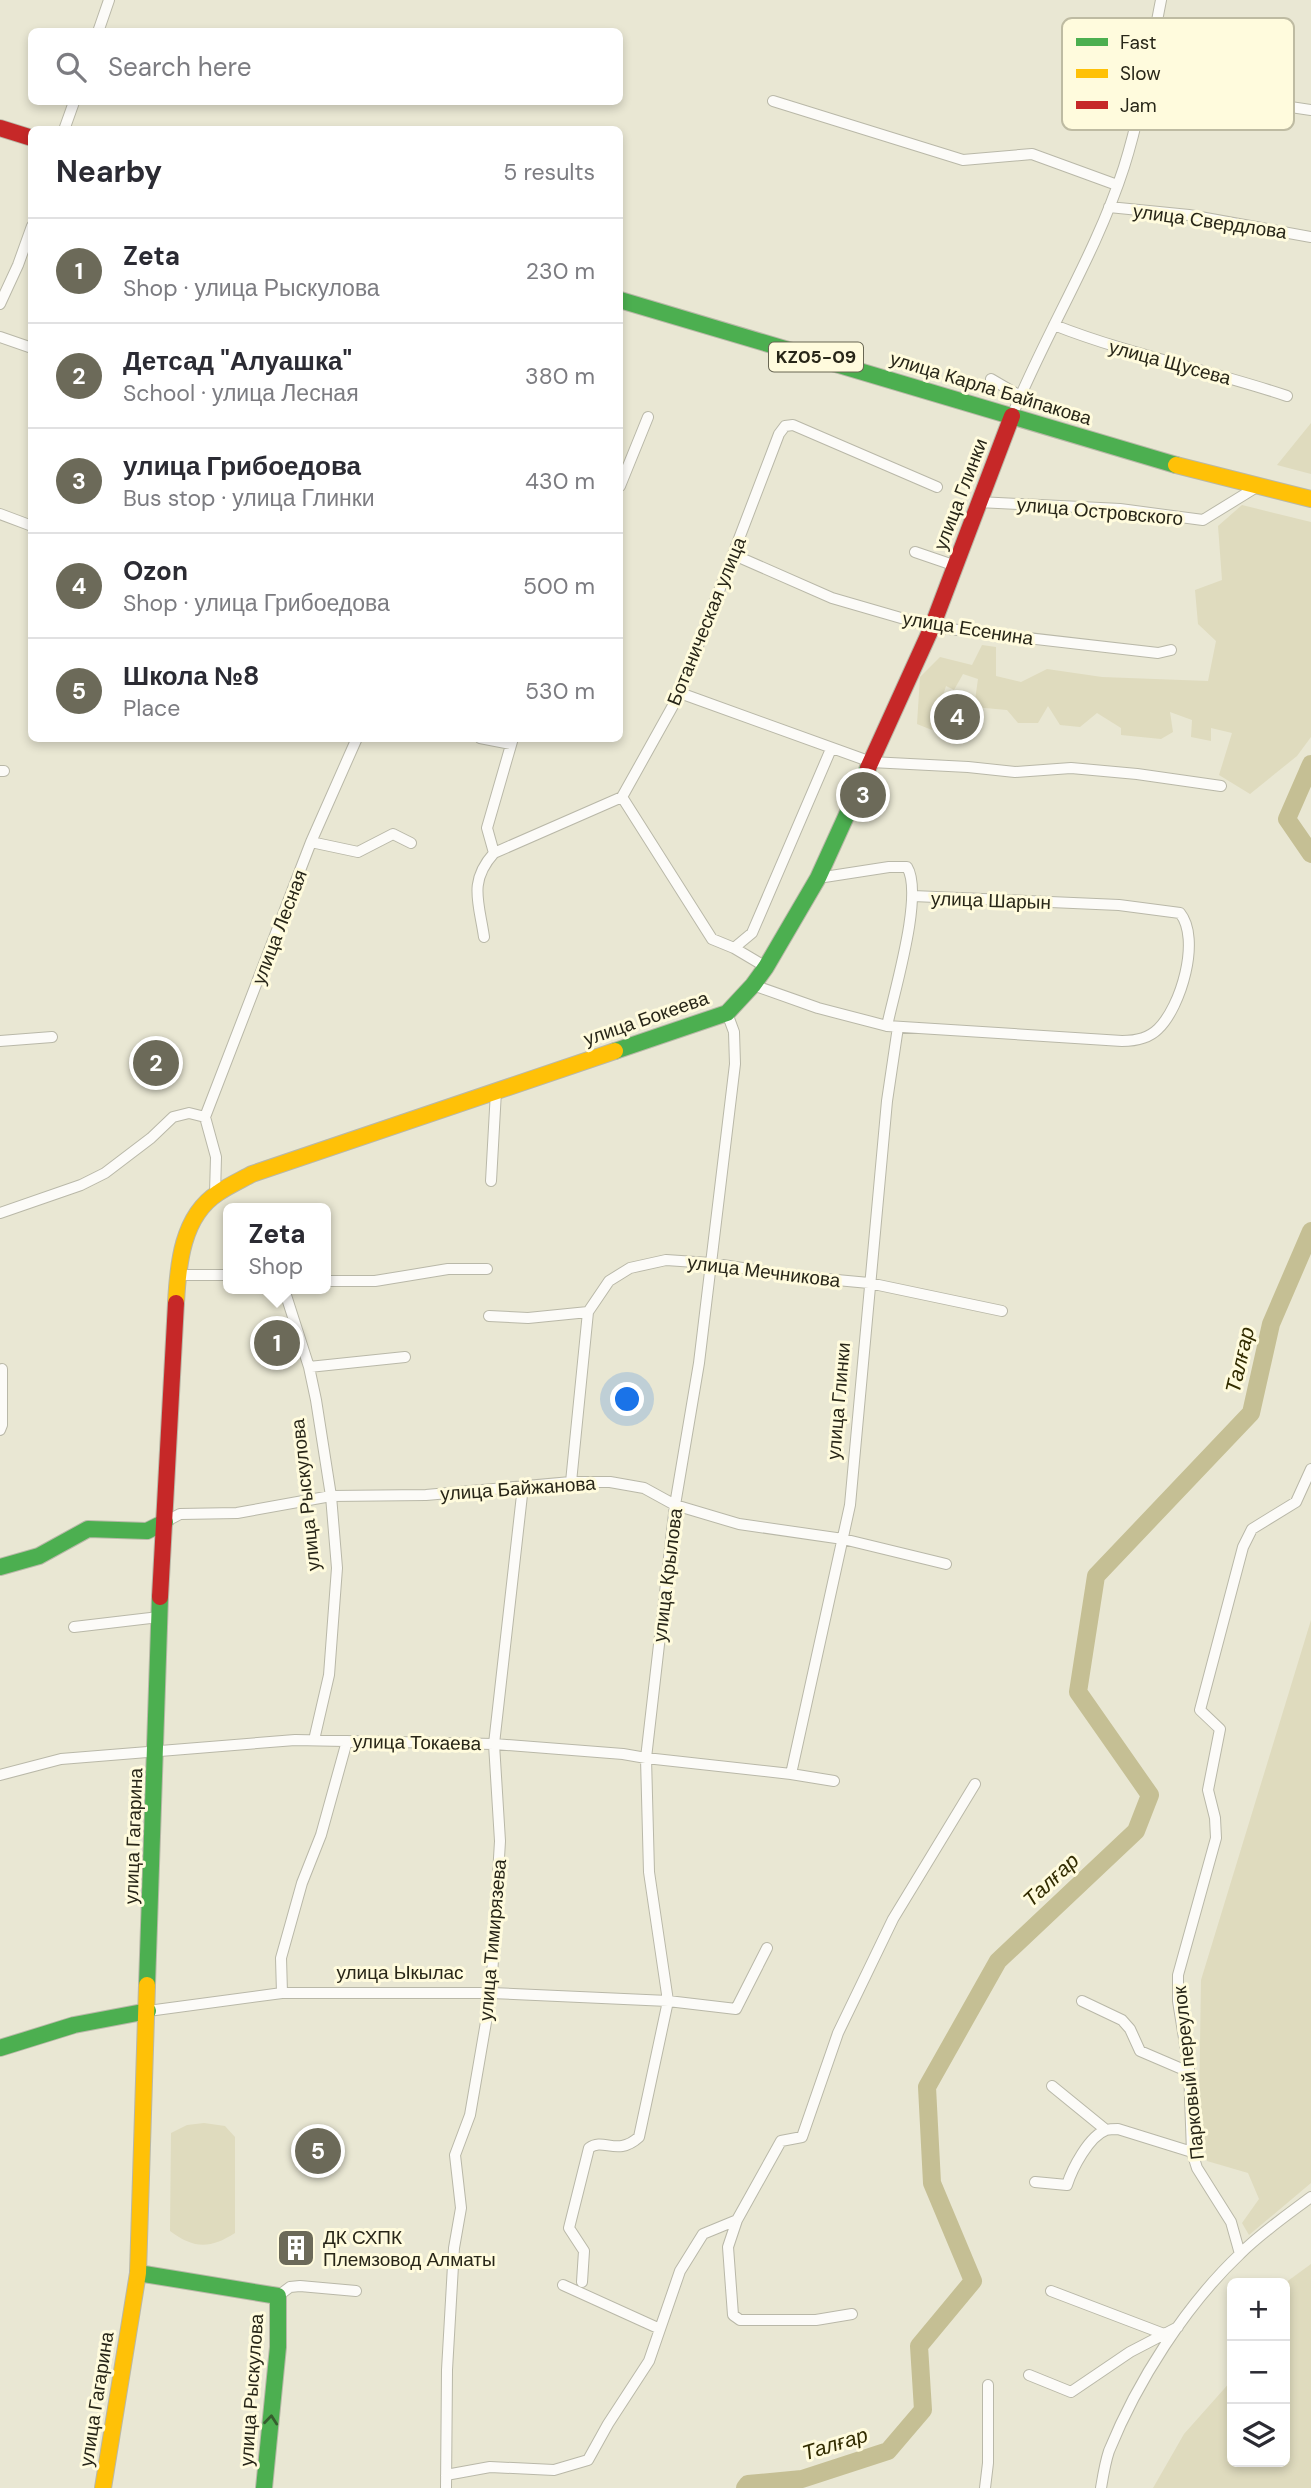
<!DOCTYPE html>
<meta charset="utf-8">
<style>
:root{--surface:#fff;--page:#f2f2f3;--text:#2b2b33;--muted:#7c7c81;--line:#e1e1e2;--accent:#6c6a59}
body{margin:0;font-family:"DM Sans",sans-serif;background:var(--page);color:var(--text)}
.controls{position:absolute;right:21px;bottom:21px;display:grid;overflow:hidden;border-radius:10px;box-shadow:0 4px 10px #0003}
.controls button{width:63px;height:63px;display:grid;place-items:center;padding:0;border:0;border-bottom:2px solid var(--line);background:var(--surface);color:var(--text);font:35px sans-serif}
.you{position:absolute;left:628px;top:1400px;width:24px;height:24px;margin:-18px;border:5px solid #fff;border-radius:50%;background:#1a73e8;box-shadow:0 0 0 10px #1a73e833}
.badge{display:grid;place-items:center;width:46px;height:46px;border-radius:50%;background:var(--accent);color:#fff;font-size:23px;font-weight:700}
.pin{position:absolute;translate:-50% -50%;border:4px solid #fff;box-shadow:0 2px 7px #0006}
.popup{position:absolute;left:223px;top:1203px;width:108px;height:91px;box-sizing:border-box;display:grid;place-content:center;border-radius:10px;background:var(--surface);filter:drop-shadow(0 2px 5px #0005);font-size:23px;white-space:nowrap;color:var(--muted)}
.popup b{font-size:26px;color:var(--text)}
.popup::after{content:'';position:absolute;left:50%;top:100%;margin-left:-14px;border:14px solid transparent;border-top-color:var(--surface)}
.list{margin:0;padding:0;list-style:none}
h2{display:flex;justify-content:space-between;align-items:center;height:91px;margin:0;padding:0 28px;font-size:30px}
h2 small{font-size:23px;font-weight:400;color:var(--muted)}
.list li{display:grid;grid-template-columns:46px 1fr auto;gap:21px;align-items:center;box-sizing:border-box;height:105px;padding:0 28px;border-top:2px solid var(--line)}
.list b{display:block;font-size:26px;white-space:nowrap}
.list p{margin:0;font-size:23px;white-space:nowrap;color:var(--muted)}
.list em{font-size:23px;font-style:normal;color:var(--muted)}
.icon{flex:none;width:38px;height:38px;fill:none;stroke:currentColor;stroke-width:2;stroke-linecap:round;stroke-linejoin:round}
.map{position:relative;flex:none;width:1311px;height:2488px;overflow:hidden}
.search{position:absolute;background:var(--surface);box-shadow:0 4px 10px #0003;left:28px;top:28px;width:595px;height:77px;display:flex;align-items:center;gap:18px;box-sizing:border-box;padding:0 24px;border-radius:10px;color:var(--muted);font-size:26px}
.panel{position:absolute;background:var(--surface);box-shadow:0 4px 10px #0003;left:28px;top:126px;width:595px;height:616px;border-radius:10px}
.map>svg:first-child{display:block}
.green{fill:#dfdbbe}
.lines{fill:none;stroke-linecap:round;stroke-linejoin:round}
.river{stroke:#c5bf94;stroke-width:18}
.street-casing{stroke:#b9b8a8;stroke-width:12}
.fast-casing{stroke:#b9b8a8;stroke-width:18}
.slow-casing{stroke:#b9b8a8;stroke-width:18}
.jam-casing{stroke:#b9b8a8;stroke-width:18}
.street{stroke:#fcfbf8;stroke-width:10}
.fast{stroke:#4caf50;stroke-width:16}
.slow{stroke:#ffc107;stroke-width:16}
.jam{stroke:#c62828;stroke-width:16}
.oneway{stroke:#365d2e}
.labels{text-anchor:middle;stroke-width:6;stroke-linejoin:round;paint-order:stroke}
.shield{fill:#fffbdd;stroke:#686653;stroke-width:2}
.shield-label{font-size:18px;font-weight:bold;fill:#282618}
.street-label{font-size:19px;fill:#282618;stroke:#fffbdd}
.poi-label{font-size:19px;fill:#282618;stroke:#fffbdd;text-anchor:start}
.water-label{font-size:21px;font-style:italic;fill:#322c00;stroke:#fffbdd}
.key{fill:#fffbdd;stroke:#bebba2;stroke-width:2}
.key-label{font-size:19px;fill:#282618}
</style>
<div class="map">
<svg width="1311" height="2488" viewBox="0 0 1311 2488">
<rect width="100%" height="100%" fill="#e9e7d3"/>
<path class="green" d="M 1311,423 L 1311,474 L 1277,465 Z
M 1242,505 L 1311,522 L 1311,737 L 1297,756 L 1250,794 L 1219,775 L 1232,733 L 1211,728 L 1211,741 L 1191,737 L 1192,720 L 1170,712 L 1173,732 L 1161,739 L 1121,735 L 1121,728 L 1097,713 L 1080,727 L 1060,725 L 1048,706 L 1038,723 L 1018,723 L 1007,710 L 974,707 L 978,679 L 963,674 L 954,690 L 946,686 L 932,730 L 917,724 L 920,677 L 940,657 L 972,665 L 982,645 L 996,647 L 996,676 L 1021,682 L 1047,669 L 1102,677 L 1208,681 L 1216,641 L 1198,624 L 1195,590 L 1222,580 L 1218,526 Z
M 1311,1620 L 1311,2183 L 1249,2235 L 1242,2223 L 1259,2199 L 1248,2173 L 1207,2161 L 1199,2111 L 1201,1980 Z
M 204,2123 L 225,2126 L 235,2137 L 235,2233 C 210,2249 194,2249 170,2231 L 171,2133 L 187,2125 Z
M 1311,2264 L 1311,2488 L 1153,2488 L 1184,2434 L 1232,2380 L 1232,2462 L 1285,2462 L 1285,2283 Z"/>
<g class="lines">
<path class="river" d="M 1311,764 L 1287,819 L 1311,854
M 745,2488 L 748,2484 L 802,2479 L 888,2451 L 923,2410 L 919,2346 L 973,2281 L 932,2183 L 927,2087 L 998,1961 L 1136,1831 L 1150,1795 L 1078,1692 L 1096,1576 L 1251,1413 L 1271,1324 L 1311,1231"/>
<defs>
<path id="street" d="M 98,32 L 109,0
M 1144,85 L 1311,110
M 773,101 L 963,160 L 1032,154 L 1117,185
M 64,130 L 74,102
M 1109,207 L 1189,215 L 1311,237
M 0,304 L 18,265 L 32,226
M 1054,325 C 1130,355 1210,370 1287,396
M 0,337 L 32,348
M 991,379 L 1020,396
M 1012,416 C 1046,332 1096,254 1124,167 C 1141,113 1150,56 1161,0
M 620,486 L 648,417
M 978,502 L 1120,509 L 1203,520 L 1255,488
M 0,514 L 32,526
M 915,552 L 956,566
M 734,555 L 832,598 L 932,627 L 1158,653 L 1171,650
M 680,693 L 871,762 L 968,767 L 1015,772 L 1071,768 L 1137,774 L 1221,786
M 480,738 L 511,744
M 0,771 L 4,771
M 622,797 L 712,939 L 734,948 L 766,967
M 311,842 L 358,852 L 393,834 L 411,843
M 494,853 L 487,828 L 513,738
M 818,878 L 889,867 L 907,867 C 924,894 894,992 887,1026
M 484,937 C 479,902 468,882 494,853 L 622,797 L 680,693 L 779,434 L 785,426 L 793,425 L 937,487
M 734,948 L 752,933 L 831,749
M 753,985 L 818,1008 L 887,1026 L 1122,1041 C 1134,1041 1149,1038 1158,1029 C 1181,1007 1201,939 1180,913 L 1119,905 L 913,896
M 0,1041 L 52,1037
M 205,1117 L 311,842 L 357,738
M 491,1181 L 496,1091
M 0,1213 L 81,1185 L 105,1173 L 151,1138 L 173,1117 L 189,1113 L 205,1117 L 216,1157 L 215,1194
M 177,1275 L 228,1275
M 326,1281 L 375,1281 L 448,1269 L 487,1269
M 284,1289 L 309,1367 L 316,1400 L 331,1496 L 337,1568 L 329,1675 L 314,1740
M 489,1316 L 528,1318 L 588,1312
M 309,1367 L 405,1357
M 0,1430 L 2,1425 L 2,1369
M 571,1482 L 588,1312 L 609,1281 L 630,1268 L 666,1260 L 710,1263 L 794,1276 L 869,1283 L 1002,1311
M 165,1522 L 180,1514 L 237,1513 L 331,1496 L 426,1495 L 571,1482 L 610,1482 L 644,1488 L 675,1505 L 739,1524 L 843,1539 L 946,1564
M 74,1627 L 159,1617
M 791,1774 L 850,1505 L 887,1101 L 898,1027
M 0,1775 L 61,1759 L 295,1740 L 494,1744 L 623,1754 L 646,1758 L 791,1774 L 834,1781
M 282,1993 L 281,1958 L 302,1883 L 321,1835 L 347,1741
M 1082,2001 L 1122,2020 L 1130,2029 L 1140,2051 L 1182,2069 L 1190,2081
M 148,2011 L 282,1993 L 491,1993 L 668,2001 L 736,2009 L 767,1948
M 1052,2086 L 1106,2130
M 1035,2182 L 1067,2185 C 1072,2169 1089,2136 1106,2130 C 1110,2129 1114,2129 1118,2129 L 1192,2152
M 737,2220 L 728,2247 L 733,2315 L 740,2320 L 816,2320 L 852,2314
M 1240,2254 L 1231,2222 L 1197,2168 L 1192,2152 L 1189,2069 L 1178,2001 L 1178,1975 L 1216,1838 L 1215,1818 L 1208,1790 L 1220,1729 L 1200,1710 L 1243,1547 L 1252,1529 L 1296,1502 L 1311,1469
M 582,2282 L 584,2251 L 569,2228 L 589,2148 C 604,2137 617,2157 639,2137 L 668,2001 L 649,1872 L 646,1758 L 675,1505 L 699,1363 L 735,1064 L 734,1032 L 727,1013
M 563,2285 L 660,2329
M 1051,2291 L 1164,2334
M 278,2296 L 290,2287 L 300,2286 L 356,2291
M 1029,2375 L 1071,2392 L 1130,2352 L 1178,2327
M 446,2475 L 490,2467 L 554,2470 L 588,2460 L 608,2424 L 649,2361 L 680,2271 L 703,2234 L 737,2220 L 781,2141 L 802,2137 L 838,2033 L 893,1919 L 975,1784
M 446,2488 L 447,2370 L 454,2248 L 461,2208 L 455,2155 L 470,2115 L 491,1993 L 500,1841 L 494,1744 L 523,1486
M 985,2488 L 988,2463 L 988,2385
M 1101,2488 C 1103,2476 1105,2463 1109,2451 C 1137,2382 1185,2306 1240,2254 C 1261,2233 1287,2215 1311,2197"/>
<path id="fast" d="M 620,300 L 1176,465
M 615,1051 L 727,1013 L 753,985 L 766,967 L 818,878 L 868,768
M 0,1567 L 39,1556 L 88,1529 L 147,1531 L 165,1522
M 147,1985 L 160,1597
M 0,2048 L 74,2025 L 148,2011
M 138,2273 L 278,2296 L 278,2347 L 264,2488"/>
<path id="slow" d="M 1176,465 L 1311,499
M 176,1303 C 178,1265 182,1216 218,1193 C 228,1186 241,1180 252,1174 L 615,1051
M 103,2488 L 138,2273 L 147,1985"/>
<path id="jam" d="M 0,128 L 32,138
M 868,768 L 932,627 L 1012,416
M 160,1597 L 176,1303"/>
</defs>
<use href="#street" class="street-casing"/>
<use href="#fast" class="fast-casing"/>
<use href="#slow" class="slow-casing"/>
<use href="#jam" class="jam-casing"/>
<use href="#street" class="street"/>
<use href="#fast" class="fast"/>
<use href="#slow" class="slow"/>
<use href="#jam" class="jam"/>
</g>
<defs><path id="oneway-chevron" d="M-2-3.5L2.5 0L-2 3.5" fill="none" stroke-width="1.6" stroke-linecap="round" stroke-linejoin="round" transform="scale(1.75)"/></defs>
<use class="oneway" href="#oneway-chevron" transform="translate(271 2420) rotate(-84)"/>
<defs>
<symbol id="building-square" viewBox="-11 -11 22 22"><rect x="-9" y="-9" width="18" height="18" rx="4" fill="#6c6a59" stroke="#fffbdd"/><path d="M-4-6H4V6H1V3H-1V6H-4ZM-2.5-4.3h1.7v1.8h-1.7ZM.8-4.3h1.7v1.8H.8ZM-2.5-1h1.7V.8h-1.7ZM.8-1h1.7V.8H.8Z" fill="#fff"/></symbol>
</defs>
<g fill-rule="evenodd">
<use href="#building-square" x="274" y="2226" width="44" height="44"/>
</g>
<g class="labels">
<rect class="shield" x="769" y="342.5" width="94" height="29" rx="5"/>
<g class="shield-label">
<text x="816" y="363">KZ05-09</text>
</g>
<g class="street-label">
<text transform="translate(1210 221) rotate(8)" y="7">улица Свердлова</text>
<text transform="translate(1170 362) rotate(15)" y="7">улица Щусева</text>
<text transform="translate(991 388) rotate(17)" y="7">улица Карла Байпакова</text>
<text transform="translate(960 494) rotate(-69)" y="7">улица Глинки</text>
<text transform="translate(1100 511) rotate(5)" y="7">улица Островского</text>
<text transform="translate(706 621) rotate(-68)" y="7">Ботаническая улица</text>
<text transform="translate(968 628) rotate(9)" y="7">улица Есенина</text>
<text transform="translate(991 900) rotate(2)" y="7">улица Шарын</text>
<text transform="translate(279 927) rotate(-69)" y="7">улица Лесная</text>
<text transform="translate(646 1018) rotate(-19)" y="7">улица Бокеева</text>
<text transform="translate(764 1271) rotate(7)" y="7">улица Мечникова</text>
<text transform="translate(838 1401) rotate(-85)" y="7">улица Глинки</text>
<text transform="translate(518 1488) rotate(-4)" y="7">улица Байжанова</text>
<text transform="translate(305 1495) rotate(-96)" y="7">улица Рыскулова</text>
<text transform="translate(667 1575) rotate(-83)" y="7">улица Крылова</text>
<text transform="translate(417 1742) rotate(1)" y="7">улица Токаева</text>
<text transform="translate(133 1836) rotate(-88)" y="7">улица Гагарина</text>
<text transform="translate(492 1940) rotate(-85)" y="7">улица Тимирязева</text>
<text x="400" y="1979">улица Ыкылас</text>
<text transform="translate(1188 2073) rotate(-96)" y="7">Парковый переулок</text>
<text transform="translate(251 2390) rotate(-86)" y="7">улица Рыскулова</text>
<text transform="translate(96 2399) rotate(-81)" y="7">улица Гагарина</text>
</g>
<g class="poi-label">
<text x="323" y="2244">ДК СХПК<tspan x="323" dy="22">Племзовод Алматы</tspan></text>
</g>
<g class="water-label">
<text transform="translate(1240 1360) rotate(-77)" y="7">Талғар</text>
<text transform="translate(1051 1880) rotate(-43)" y="7">Талғар</text>
<text transform="translate(835 2444) rotate(-17)" y="7">Талғар</text>
</g>
</g>
<rect x="1062" y="18" width="232" height="112" rx="10" class="key"/>
<rect x="1076" y="38" width="32" height="8" fill="#4caf50"/>
<rect x="1076" y="69" width="32" height="9" fill="#ffc107"/>
<rect x="1076" y="101" width="32" height="8" fill="#c62828"/>
<g class="key-label">
<text x="1120" y="49">Fast</text>
<text x="1120" y="80">Slow</text>
<text x="1120" y="112">Jam</text>
</g>
</svg>
<div class="controls">
<button>+</button>
<button>−</button>
<button><svg class="icon" aria-label="layers" viewBox="0 0 24 24"><path d="M12 4l9 5-9 5-9-5zM3 14l9 5 9-5"/></svg></button>
</div>
<div class="you"></div>
<div class="pin badge" style="left:277px;top:1343px">1</div>
<div class="popup"><b>Zeta</b>Shop</div>
<div class="pin badge" style="left:156px;top:1063px">2</div>
<div class="pin badge" style="left:863px;top:795px">3</div>
<div class="pin badge" style="left:957px;top:717px">4</div>
<div class="pin badge" style="left:318px;top:2151px">5</div>
<div class="search"><svg class="icon" aria-label="search" viewBox="0 0 24 24"><circle cx="10" cy="10" r="6"/><path d="M15 15l6 6"/></svg>Search here</div>
<section class="panel">
<h2>Nearby<small>5 results</small></h2>
<ul class="list">
<li><span class="badge">1</span><div><b>Zeta</b><p>Shop · улица Рыскулова</p></div><em>230 m</em></li>
<li><span class="badge">2</span><div><b>Детсад &quot;Алуашка&quot;</b><p>School · улица Лесная</p></div><em>380 m</em></li>
<li><span class="badge">3</span><div><b>улица Грибоедова</b><p>Bus stop · улица Глинки</p></div><em>430 m</em></li>
<li><span class="badge">4</span><div><b>Ozon</b><p>Shop · улица Грибоедова</p></div><em>500 m</em></li>
<li><span class="badge">5</span><div><b>Школа №8</b><p>Place</p></div><em>530 m</em></li>
</ul>
</section>
</div>
